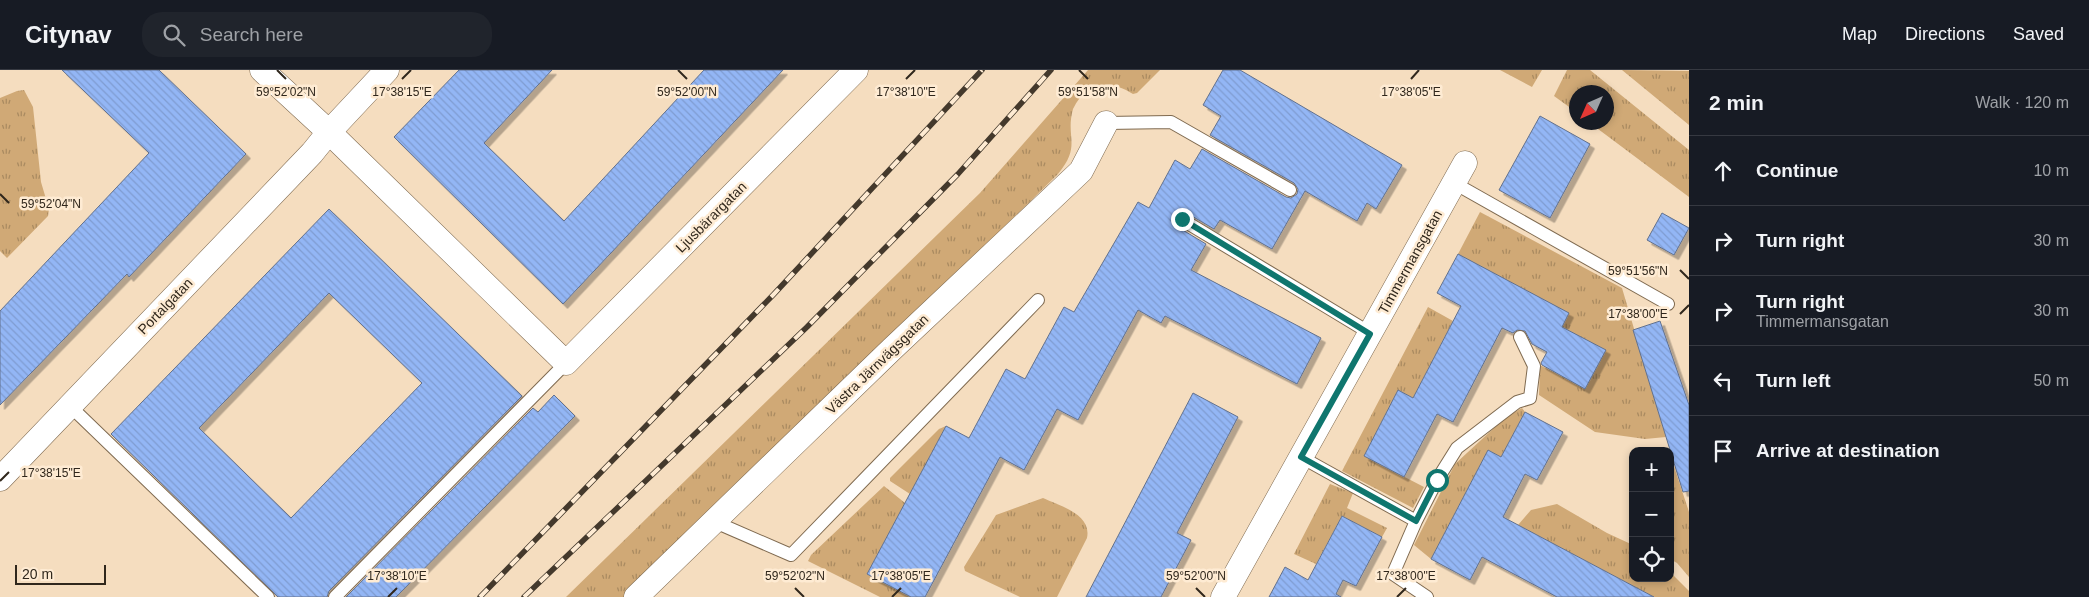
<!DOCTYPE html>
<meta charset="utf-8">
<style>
:root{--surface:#171b24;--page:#20242c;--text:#f1f3f6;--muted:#9ea1a6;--line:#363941}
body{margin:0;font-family:Helvetica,sans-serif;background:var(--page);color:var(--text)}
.controls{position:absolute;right:15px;bottom:15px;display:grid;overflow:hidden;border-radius:10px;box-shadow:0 2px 8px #0003}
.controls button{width:45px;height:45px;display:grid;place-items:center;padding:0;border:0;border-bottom:1px solid var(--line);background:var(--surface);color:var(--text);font:25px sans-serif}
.compass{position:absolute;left:1569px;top:15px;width:45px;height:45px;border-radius:50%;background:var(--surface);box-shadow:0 2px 8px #0003;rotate:225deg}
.scale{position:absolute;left:15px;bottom:12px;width:91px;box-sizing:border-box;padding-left:5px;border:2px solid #30271c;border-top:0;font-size:14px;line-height:18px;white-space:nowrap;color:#30271c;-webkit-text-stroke:4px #feebd3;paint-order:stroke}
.stop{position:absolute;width:15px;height:15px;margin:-11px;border:4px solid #0f766e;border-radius:50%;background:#fff}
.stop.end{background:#0f766e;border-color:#fff;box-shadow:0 1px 5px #0008}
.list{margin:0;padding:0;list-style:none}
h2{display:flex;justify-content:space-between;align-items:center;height:65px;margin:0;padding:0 20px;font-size:21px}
h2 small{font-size:16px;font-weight:400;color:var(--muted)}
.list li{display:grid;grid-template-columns:32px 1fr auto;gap:15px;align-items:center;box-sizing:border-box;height:70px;padding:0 20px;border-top:1px solid var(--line)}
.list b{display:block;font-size:19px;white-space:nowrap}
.list p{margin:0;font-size:16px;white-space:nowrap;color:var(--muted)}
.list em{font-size:16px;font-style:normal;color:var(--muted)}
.icon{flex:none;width:28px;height:28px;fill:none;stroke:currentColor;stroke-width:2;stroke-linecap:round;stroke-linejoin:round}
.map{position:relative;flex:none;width:1689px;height:527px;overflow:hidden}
header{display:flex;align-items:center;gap:30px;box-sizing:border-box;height:70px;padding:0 25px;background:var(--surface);border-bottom:1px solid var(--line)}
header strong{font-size:24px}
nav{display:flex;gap:28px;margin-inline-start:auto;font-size:18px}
.search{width:350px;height:45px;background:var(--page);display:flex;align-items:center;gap:12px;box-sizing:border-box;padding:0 18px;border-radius:20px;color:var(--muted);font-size:19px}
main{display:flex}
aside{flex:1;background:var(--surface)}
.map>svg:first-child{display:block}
.grass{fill:url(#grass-tufts)}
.building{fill:url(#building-back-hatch);stroke:#62718d;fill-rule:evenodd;filter:url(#shadow)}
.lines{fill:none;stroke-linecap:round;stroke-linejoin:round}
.service-casing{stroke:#7f6a50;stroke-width:14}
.minor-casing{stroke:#7f6a50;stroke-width:25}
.service{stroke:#fff;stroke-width:12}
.minor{stroke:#fff;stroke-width:24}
.rail-casing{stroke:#44392c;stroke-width:5.5}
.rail{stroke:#feebd3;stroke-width:4;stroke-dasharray:11;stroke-linecap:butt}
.route{stroke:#0f766e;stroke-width:6}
.ticks{fill:none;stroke:#30271c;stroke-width:2}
.labels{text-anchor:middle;stroke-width:5;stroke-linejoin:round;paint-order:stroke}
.street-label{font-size:14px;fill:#30271c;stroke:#feebd3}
.ticks-label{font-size:12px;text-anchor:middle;fill:#30271c;stroke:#feebd3;stroke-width:5;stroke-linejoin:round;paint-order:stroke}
</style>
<header>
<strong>Citynav</strong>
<div class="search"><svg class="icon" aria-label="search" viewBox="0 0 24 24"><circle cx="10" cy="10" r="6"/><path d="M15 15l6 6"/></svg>Search here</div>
<nav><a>Map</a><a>Directions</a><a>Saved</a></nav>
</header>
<main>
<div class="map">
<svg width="1689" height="527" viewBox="0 0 1689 527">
<defs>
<pattern id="grass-tufts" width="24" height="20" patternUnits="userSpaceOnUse" patternTransform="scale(1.25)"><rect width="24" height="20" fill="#d0a976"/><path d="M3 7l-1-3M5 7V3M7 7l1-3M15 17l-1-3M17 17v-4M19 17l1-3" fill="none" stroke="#a98a60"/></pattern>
<pattern id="building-back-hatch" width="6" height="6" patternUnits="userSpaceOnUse" patternTransform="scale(1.25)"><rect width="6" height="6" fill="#93b6f5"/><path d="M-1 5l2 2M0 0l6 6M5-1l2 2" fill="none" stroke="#7f9cd1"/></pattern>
<filter id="shadow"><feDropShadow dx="4.5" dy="4.5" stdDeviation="0" flood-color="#0004"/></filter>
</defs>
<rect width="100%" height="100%" fill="#f5ddbf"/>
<path class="grass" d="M 1088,0 L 1160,0 L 1137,23 L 1133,24 C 1109,9 1086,12 1073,39 C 1065,68 1082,75 1058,104 L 627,527 L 566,527 L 980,123 Z
M 1500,0 L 1542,0 L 1532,17 Z
M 1567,0 L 1590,0 L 1689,80 L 1689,127 L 1590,53 L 1606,52 L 1606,22 L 1576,22 L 1576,42 L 1554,26 Z
M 1622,0 L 1689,1 L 1689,55 Z
M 24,20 L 33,37 L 41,112 L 49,139 L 48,146 L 7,188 L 0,181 L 0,28 L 17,21 Z
M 1480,142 L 1622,218 L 1666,367 L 1645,369 L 1595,362 L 1539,325 L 1540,295 L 1585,318 L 1562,257 L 1458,184 Z
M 1428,237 L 1453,251 L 1413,328 L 1398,320 L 1364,386 L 1424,417 L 1413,438 L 1342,401 Z
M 1522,338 L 1525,342 L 1501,387 L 1488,380 L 1431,489 L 1414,475 L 1455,394 L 1506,347 Z
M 946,356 L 910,424 L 890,411 L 890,408 L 939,359 Z
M 1670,384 L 1689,442 L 1689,507 L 1677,493 L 1670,489 Z
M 1330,414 L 1353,423 L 1347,438 L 1387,458 L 1382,467 L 1342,446 L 1316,494 L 1294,484 Z
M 884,416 L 905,433 L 867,504 L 911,527 L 880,527 L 808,491 L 811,485 Z
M 1043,428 C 1060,436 1092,444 1087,468 L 1057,527 L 1020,527 L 965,501 L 964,497 L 996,445 Z
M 1557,434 L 1607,463 L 1633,475 L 1633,508 L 1670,508 L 1670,502 L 1689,521 L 1689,527 L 1654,527 L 1518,455 L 1531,440 Z"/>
<path class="building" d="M 62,0 L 159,0 L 246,84 L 129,207 L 127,204 L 0,335 L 0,241 L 149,83 Z
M 459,0 L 552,0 L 484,73 L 564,151 L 704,0 L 783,0 L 563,234 L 394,67 Z
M 1223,0 L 1240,0 L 1402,95 L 1376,139 L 1367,133 L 1357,151 L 1305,121 L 1272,179 L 1220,150 L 1214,159 L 1185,142 L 1178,142 L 1174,145 L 1173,149 L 1176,156 L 1206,174 L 1191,200 L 1321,268 L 1297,314 L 1165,246 L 1161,253 L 1138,240 L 1078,350 L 1057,339 L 1024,400 L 1000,387 L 925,527 L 911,527 L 867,504 L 946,356 L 969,368 L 1006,299 L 1025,309 L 1064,237 L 1074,242 L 1138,132 L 1149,138 L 1175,90 L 1190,99 L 1202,79 L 1286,127 L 1291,128 L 1297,124 L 1298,119 L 1294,113 L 1210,65 L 1221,46 L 1203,35 Z
M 1540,46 L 1590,74 L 1550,148 L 1499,120 Z
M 329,139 L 522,326 L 329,521 L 327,527 L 278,527 L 111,364 ZM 329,223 L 422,313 L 291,448 L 199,358 Z
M 1662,143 L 1689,158 L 1674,185 L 1647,170 Z
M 1458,184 L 1569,243 L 1562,257 L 1606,280 L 1585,319 L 1542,295 L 1541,293 L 1547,282 L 1532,274 L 1525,261 L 1517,260 L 1513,263 L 1502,258 L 1453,352 L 1437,344 L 1404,407 L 1364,386 L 1398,320 L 1413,328 L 1461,236 L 1437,223 Z
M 1660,251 L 1689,335 L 1689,421 L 1683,422 L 1633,260 Z
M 1193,323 L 1238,347 L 1177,463 L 1191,470 L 1161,527 L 1086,527 Z
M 554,325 L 575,346 L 396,527 L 346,527 L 533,338 L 538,342 Z
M 1525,342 L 1563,362 L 1537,410 L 1525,404 L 1503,447 L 1654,527 L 1557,527 L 1482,487 L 1470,510 L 1431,489 L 1488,380 L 1501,387 Z
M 1342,446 L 1382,467 L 1356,516 L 1343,510 L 1336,524 L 1341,527 L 1269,527 L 1285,497 L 1308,510 Z"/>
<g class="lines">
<defs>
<path id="service" d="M 1106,53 L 1171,52 L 1290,120
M 1454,113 L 1668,234
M 1181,149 L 1370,263
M 70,336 L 268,527
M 1301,387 L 1416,451 L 1437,410 L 1457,378 L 1517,332 L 1530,328 L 1534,296 L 1520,267
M 1416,451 L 1393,504 L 1427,527
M 715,452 L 791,485 L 1038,230
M 335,527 L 566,293"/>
<path id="minor" d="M 387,0 L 329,62 L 566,293 L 856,0
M 0,409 L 312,83 L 329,62 L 262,0
M 636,527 L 892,279 L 1081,101 L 1106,53
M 1223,527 L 1465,93"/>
</defs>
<use href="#service" class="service-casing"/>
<use href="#minor" class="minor-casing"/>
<use href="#service" class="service"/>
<use href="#minor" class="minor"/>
<defs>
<path id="rail" d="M 480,527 L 774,224 L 982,0
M 524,527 L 807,257 L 958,104 L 1051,0"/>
</defs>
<use href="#rail" class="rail-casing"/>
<use href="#rail" class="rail"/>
</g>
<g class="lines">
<path class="route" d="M 1182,149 L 1370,264 L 1301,387 L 1416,451 L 1437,410"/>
</g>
<path class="ticks" d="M 277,0 L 286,9M 678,0 L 687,9M 1079,0 L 1088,9M 402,9 L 411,0M 906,9 L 915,0M 1411,9 L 1419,0M 0,124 L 9,133M 1680,200 L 1689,209M 1680,244 L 1689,235M 0,411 L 9,402M 795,518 L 804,527M 1196,518 L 1205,527M 388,527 L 397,518M 892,527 L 901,518M 1397,527 L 1406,518"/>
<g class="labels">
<g class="street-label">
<text transform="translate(711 147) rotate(-45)" y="5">Ljusbärargatan</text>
<text transform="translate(1410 192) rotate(-61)" y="5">Timmermansgatan</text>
<text transform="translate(165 236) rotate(-46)" y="5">Portalgatan</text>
<text transform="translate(877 294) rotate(-44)" y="5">Västra Järnvägsgatan</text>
</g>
</g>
<g class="ticks-label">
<text x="286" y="26">59°52'02"N</text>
<text x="402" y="26">17°38'15"E</text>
<text x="687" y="26">59°52'00"N</text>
<text x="906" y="26">17°38'10"E</text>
<text x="1088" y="26">59°51'58"N</text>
<text x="1411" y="26">17°38'05"E</text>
<text x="51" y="138">59°52'04"N</text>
<text x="1638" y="205">59°51'56"N</text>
<text x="1638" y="248">17°38'00"E</text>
<text x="51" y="407">17°38'15"E</text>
<text x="397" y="510">17°38'10"E</text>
<text x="795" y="510">59°52'02"N</text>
<text x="901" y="510">17°38'05"E</text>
<text x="1196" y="510">59°52'00"N</text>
<text x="1406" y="510">17°38'00"E</text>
</g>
</svg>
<div class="controls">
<button>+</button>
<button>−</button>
<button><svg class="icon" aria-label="locate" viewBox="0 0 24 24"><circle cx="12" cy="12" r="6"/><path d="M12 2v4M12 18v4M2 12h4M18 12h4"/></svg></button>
</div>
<svg class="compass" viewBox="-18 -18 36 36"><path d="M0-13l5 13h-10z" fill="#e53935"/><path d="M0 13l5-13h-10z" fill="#9ea1a6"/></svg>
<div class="scale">20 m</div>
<div class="stop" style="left:1437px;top:410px"></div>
<div class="stop end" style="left:1182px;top:149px"></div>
</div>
<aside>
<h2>2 min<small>Walk · 120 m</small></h2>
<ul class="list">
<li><svg class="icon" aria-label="ahead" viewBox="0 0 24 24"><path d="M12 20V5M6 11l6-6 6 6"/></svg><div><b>Continue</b></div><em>10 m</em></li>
<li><svg class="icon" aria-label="right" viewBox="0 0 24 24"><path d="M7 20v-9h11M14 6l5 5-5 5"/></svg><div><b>Turn right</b></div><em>30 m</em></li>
<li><svg class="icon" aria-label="right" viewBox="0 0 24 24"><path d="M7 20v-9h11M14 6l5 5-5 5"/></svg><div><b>Turn right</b><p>Timmermansgatan</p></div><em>30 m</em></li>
<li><svg class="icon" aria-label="left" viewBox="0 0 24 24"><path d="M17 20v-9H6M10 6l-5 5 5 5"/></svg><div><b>Turn left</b></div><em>50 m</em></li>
<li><svg class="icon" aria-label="arrive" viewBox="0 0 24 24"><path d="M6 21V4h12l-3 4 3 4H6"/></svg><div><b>Arrive at destination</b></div></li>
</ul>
</aside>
</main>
